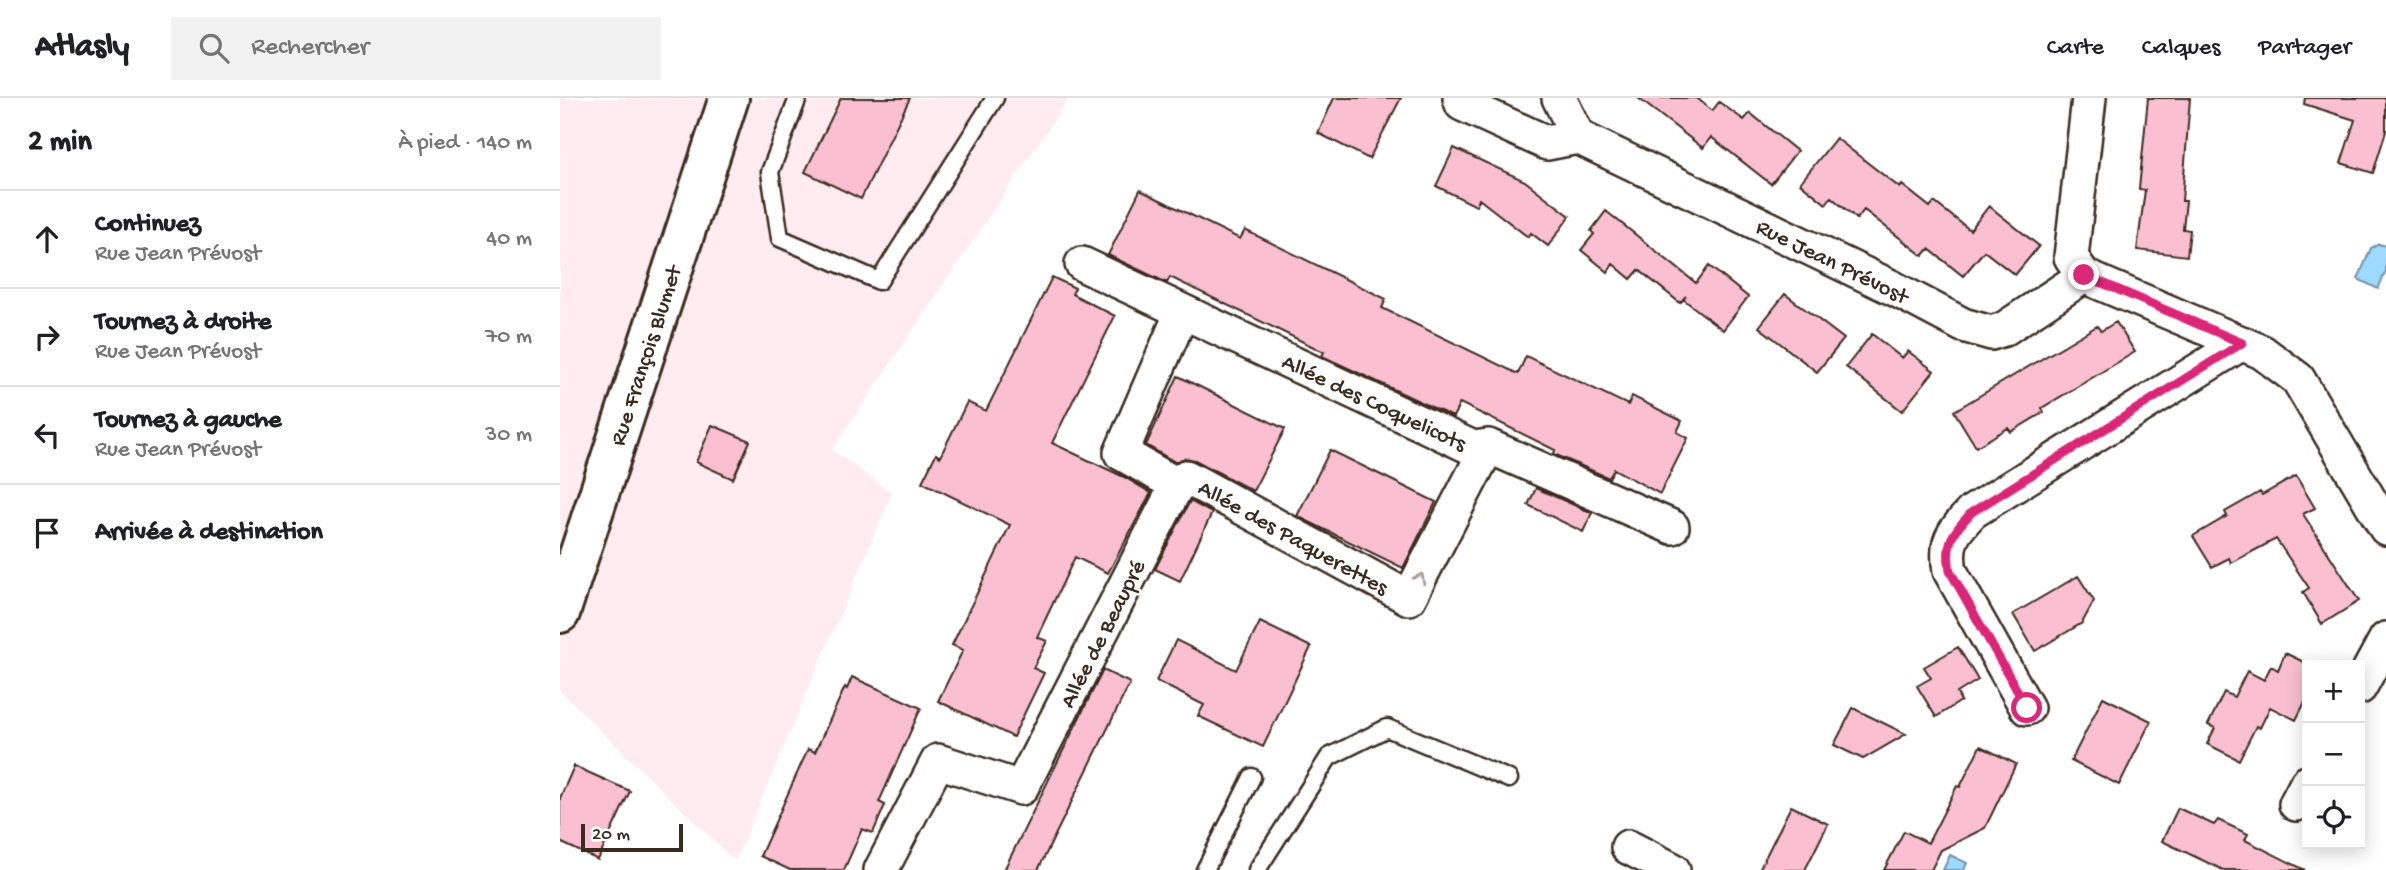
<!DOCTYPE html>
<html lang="fr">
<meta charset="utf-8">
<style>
:root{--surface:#fff;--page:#f2f2f2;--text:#202124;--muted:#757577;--line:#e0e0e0}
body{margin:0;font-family:"Gochi Hand",sans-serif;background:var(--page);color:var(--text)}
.controls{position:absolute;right:21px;bottom:21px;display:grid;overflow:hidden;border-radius:0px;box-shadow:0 4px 18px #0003}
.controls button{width:63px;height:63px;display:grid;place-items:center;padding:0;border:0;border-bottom:2px solid var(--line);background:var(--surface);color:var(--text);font:35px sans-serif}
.scale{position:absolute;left:21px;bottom:18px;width:102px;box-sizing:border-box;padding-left:7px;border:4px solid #3b2a1e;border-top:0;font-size:19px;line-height:24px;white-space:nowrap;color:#3b2a1e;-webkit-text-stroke:5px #fff;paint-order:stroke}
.stop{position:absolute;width:21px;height:21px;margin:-16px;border:5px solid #db2777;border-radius:50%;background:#fff}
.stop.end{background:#db2777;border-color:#fff;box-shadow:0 2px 7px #0008}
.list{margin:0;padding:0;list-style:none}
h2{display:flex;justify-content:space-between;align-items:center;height:91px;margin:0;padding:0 28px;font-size:30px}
h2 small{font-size:23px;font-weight:400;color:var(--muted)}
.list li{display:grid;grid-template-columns:46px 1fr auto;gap:21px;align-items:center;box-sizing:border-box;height:98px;padding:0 28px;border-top:2px solid var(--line)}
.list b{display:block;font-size:26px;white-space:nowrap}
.list p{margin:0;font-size:23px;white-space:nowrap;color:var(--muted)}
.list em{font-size:23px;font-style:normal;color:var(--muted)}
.icon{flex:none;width:38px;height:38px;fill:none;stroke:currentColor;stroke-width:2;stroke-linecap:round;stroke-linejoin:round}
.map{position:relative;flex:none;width:1826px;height:772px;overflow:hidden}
header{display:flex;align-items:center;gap:42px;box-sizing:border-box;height:98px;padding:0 35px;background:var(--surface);border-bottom:2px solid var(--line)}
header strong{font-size:33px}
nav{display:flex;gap:38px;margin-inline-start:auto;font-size:24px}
.search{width:490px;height:63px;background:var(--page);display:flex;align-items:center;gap:18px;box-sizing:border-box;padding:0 24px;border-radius:0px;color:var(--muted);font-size:26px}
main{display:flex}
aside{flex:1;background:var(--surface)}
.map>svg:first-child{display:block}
.built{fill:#feecf1}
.water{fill:#9ed9ff;stroke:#7693a5;stroke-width:2}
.building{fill:#fac0d1;stroke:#3b2a1e;stroke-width:2}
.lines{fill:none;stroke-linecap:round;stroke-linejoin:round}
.lane-casing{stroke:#3b2a1e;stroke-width:21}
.street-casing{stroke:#3b2a1e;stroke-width:38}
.secondary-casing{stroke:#3b2a1e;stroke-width:44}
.lane{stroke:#fff;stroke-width:16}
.street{stroke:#fff;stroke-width:33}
.secondary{stroke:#fff;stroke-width:38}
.oneway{stroke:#a79f9a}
.route{stroke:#db2777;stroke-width:9}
.labels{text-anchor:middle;stroke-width:5;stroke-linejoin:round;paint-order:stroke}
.street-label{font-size:23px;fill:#3b2a1e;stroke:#fff}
</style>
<header>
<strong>Atlasly</strong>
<div class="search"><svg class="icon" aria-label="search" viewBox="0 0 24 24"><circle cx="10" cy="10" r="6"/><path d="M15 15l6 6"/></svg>Rechercher</div>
<nav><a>Carte</a><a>Calques</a><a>Partager</a></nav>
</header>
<main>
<aside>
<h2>2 min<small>À pied · 140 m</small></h2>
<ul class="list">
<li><svg class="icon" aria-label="ahead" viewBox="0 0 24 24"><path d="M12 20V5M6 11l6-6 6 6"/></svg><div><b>Continuez</b><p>Rue Jean Prévost</p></div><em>40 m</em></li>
<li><svg class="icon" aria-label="right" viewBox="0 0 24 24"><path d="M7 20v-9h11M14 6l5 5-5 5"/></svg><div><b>Tournez à droite</b><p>Rue Jean Prévost</p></div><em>70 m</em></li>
<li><svg class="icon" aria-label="left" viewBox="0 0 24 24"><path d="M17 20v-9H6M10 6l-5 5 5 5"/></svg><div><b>Tournez à gauche</b><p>Rue Jean Prévost</p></div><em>30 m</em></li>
<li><svg class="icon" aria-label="arrive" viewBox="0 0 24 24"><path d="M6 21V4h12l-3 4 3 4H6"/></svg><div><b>Arrivée à destination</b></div></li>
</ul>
</aside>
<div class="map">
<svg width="1826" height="772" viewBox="0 0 1826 772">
<rect width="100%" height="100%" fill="#fff"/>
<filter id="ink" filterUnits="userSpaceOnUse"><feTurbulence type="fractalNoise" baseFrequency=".0143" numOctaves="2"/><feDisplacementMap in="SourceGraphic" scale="14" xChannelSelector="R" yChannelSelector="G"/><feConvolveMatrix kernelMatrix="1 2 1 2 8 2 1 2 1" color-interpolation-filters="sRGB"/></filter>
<g filter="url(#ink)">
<path class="built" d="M 0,0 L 509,0 L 272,352 L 332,395 L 175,763 L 0,593 Z"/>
<path class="water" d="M 1819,146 L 1826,148 L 1826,173 L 1818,191 L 1798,181 L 1811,150 Z
M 1390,757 L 1407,765 L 1404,772 L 1383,772 Z"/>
<path class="building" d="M 281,0 L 350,0 L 301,101 L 245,74 Z
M 774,0 L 841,0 L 809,61 L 758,35 Z
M 1078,0 L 1137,0 L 1152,13 L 1159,4 L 1184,22 L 1190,15 L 1237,53 L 1211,86 L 1151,39 L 1143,50 Z
M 1588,0 L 1630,0 L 1622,103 L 1626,103 L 1623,131 L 1630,132 L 1627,158 L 1577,152 L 1585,92 L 1579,91 Z
M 1745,0 L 1826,0 L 1826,33 L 1813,75 L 1781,65 L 1795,22 L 1744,6 Z
M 1276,40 L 1340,90 L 1342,87 L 1370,109 L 1374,104 L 1410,132 L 1429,108 L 1479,148 L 1455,177 L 1424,153 L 1403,178 L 1369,151 L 1363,158 L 1304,112 L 1297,121 L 1271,99 L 1266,106 L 1240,85 Z
M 894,50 L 965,83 L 1010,118 L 988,148 L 971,135 L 968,139 L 919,101 L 916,108 L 876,88 Z
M 580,92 L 680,141 L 685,132 L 826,201 L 822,210 L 958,276 L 966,258 L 1068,307 L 1072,298 L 1122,323 L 1117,334 L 1128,340 L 1100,396 L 1054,371 L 1049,380 L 994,356 L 995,352 L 900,305 L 893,319 L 762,258 L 764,254 L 610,179 L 607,185 L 548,157 Z
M 1046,113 L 1136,185 L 1149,168 L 1188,199 L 1163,232 L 1123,201 L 1126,198 L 1120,205 L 1079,172 L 1071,181 L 1053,166 L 1048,174 L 1021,152 L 1034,136 L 1031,133 Z
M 492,179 L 515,190 L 512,196 L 555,218 L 492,345 L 564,379 L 591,395 L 548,475 L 515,459 L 477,539 L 487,543 L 473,570 L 484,575 L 453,639 L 378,603 L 403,552 L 392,547 L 450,427 L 362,384 L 376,356 L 380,359 L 407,304 L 426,313 Z
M 1225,196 L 1284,241 L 1257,274 L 1199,229 Z
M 1556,224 L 1575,254 L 1482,310 L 1484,314 L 1451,334 L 1448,330 L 1416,349 L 1394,313 L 1537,228 L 1541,233 Z
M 1312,236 L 1342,260 L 1348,253 L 1374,273 L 1342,313 L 1286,269 Z
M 618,278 L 725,331 L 693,393 L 635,362 L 625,360 L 615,364 L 586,347 Z
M 152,327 L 190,343 L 173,381 L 136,364 Z
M 770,352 L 876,404 L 843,470 L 737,418 Z
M 1736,378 L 1755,410 L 1743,416 L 1799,503 L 1762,526 L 1743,494 L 1749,490 L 1716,441 L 1671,465 L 1669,460 L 1652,469 L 1633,438 L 1667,418 L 1665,414 L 1700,394 L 1702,397 Z
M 976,390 L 1032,415 L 1023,434 L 968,407 Z
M 630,403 L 652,415 L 620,483 L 595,471 Z
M 1518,478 L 1534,503 L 1522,525 L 1475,553 L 1453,516 Z
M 700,524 L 751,549 L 703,649 L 638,618 L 644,607 L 596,583 L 616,542 L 676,572 Z
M 1398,549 L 1418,582 L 1397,595 L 1401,603 L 1376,619 L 1357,588 L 1371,580 L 1364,569 Z
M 1725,555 L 1750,567 L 1747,567 L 1747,600 L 1736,622 L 1710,609 L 1700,630 L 1696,628 L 1679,662 L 1647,646 L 1655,630 L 1648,627 L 1664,594 L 1674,599 L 1687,573 L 1704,582 L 1711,568 L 1718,572 Z
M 543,572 L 570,585 L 478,772 L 444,772 Z
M 292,579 L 361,610 L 319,704 L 325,707 L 313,735 L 302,731 L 284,772 L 230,772 L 200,758 L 248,651 L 255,654 L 285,589 L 287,591 Z
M 1543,599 L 1591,623 L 1559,687 L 1511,663 Z
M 1293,610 L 1307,617 L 1346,636 L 1303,661 L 1274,647 Z
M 1420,648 L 1456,666 L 1425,730 L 1381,752 L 1371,772 L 1324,772 L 1344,733 L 1368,745 L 1397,688 L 1400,689 Z
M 14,668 L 70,693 L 38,762 L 0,744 L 0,700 Z
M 1231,708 L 1268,726 L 1245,772 L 1199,772 Z
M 1618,710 L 1654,727 L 1658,722 L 1688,736 L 1685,742 L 1745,772 L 1663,772 L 1602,743 Z"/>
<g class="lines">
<defs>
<path id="lane" d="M 238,0 L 210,74 L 220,140 L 319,183 L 435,0
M 645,772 L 692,679
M 697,772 L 769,659 L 827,630 L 949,681"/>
<path id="street" d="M 900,0 L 902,6 L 987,45 L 1018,39 L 1333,190 L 1403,227 L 1431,235 L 1444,231 L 1524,178
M 999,0 L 1018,39
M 1529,0 L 1511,159 L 1524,178 L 1702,254 L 1738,281 L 1826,430
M 522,166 L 913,350 L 928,348 L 1112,429
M 617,387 L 626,379 L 849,500 L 928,348
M 1800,589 L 1826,541
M 1467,610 L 1390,473 C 1385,444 1392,435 1412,414 L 1682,245
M 1736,706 L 1747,685
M 1068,749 L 1113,772
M 321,772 L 378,663 L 461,690 L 617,387 L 561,355 L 622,214"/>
<path id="secondary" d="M 0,515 L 169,0"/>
</defs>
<use href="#lane" class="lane-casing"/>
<use href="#street" class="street-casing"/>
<use href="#secondary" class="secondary-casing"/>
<use href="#lane" class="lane"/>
<use href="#street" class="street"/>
<use href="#secondary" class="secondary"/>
</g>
<defs><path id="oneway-chevron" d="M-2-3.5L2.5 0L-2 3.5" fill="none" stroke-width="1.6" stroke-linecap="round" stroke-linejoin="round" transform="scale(1.75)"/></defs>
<use class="oneway" href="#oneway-chevron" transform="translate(860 480) rotate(-63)"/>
</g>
<g class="lines" filter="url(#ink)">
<path class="route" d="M 1467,610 L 1390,473 C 1385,444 1392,435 1412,414 L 1682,245 L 1524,177"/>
</g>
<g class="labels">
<g class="street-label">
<text transform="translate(1273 162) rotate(26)" y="8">Rue Jean Prévost</text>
<text transform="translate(84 257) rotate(-72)" y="8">Rue François Blumet</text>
<text transform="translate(815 303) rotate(25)" y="8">Allée des Coquelicots</text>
<text transform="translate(734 438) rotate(29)" y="8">Allée des Paquerettes</text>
<text transform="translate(541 535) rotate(-63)" y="8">Allée de Beaupré</text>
</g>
</g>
</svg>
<div class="controls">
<button>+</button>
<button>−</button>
<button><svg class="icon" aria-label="locate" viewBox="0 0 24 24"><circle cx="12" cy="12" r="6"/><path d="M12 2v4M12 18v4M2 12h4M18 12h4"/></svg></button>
</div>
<div class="scale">20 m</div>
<div class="stop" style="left:1467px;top:610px"></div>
<div class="stop end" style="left:1524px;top:177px"></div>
</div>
</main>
